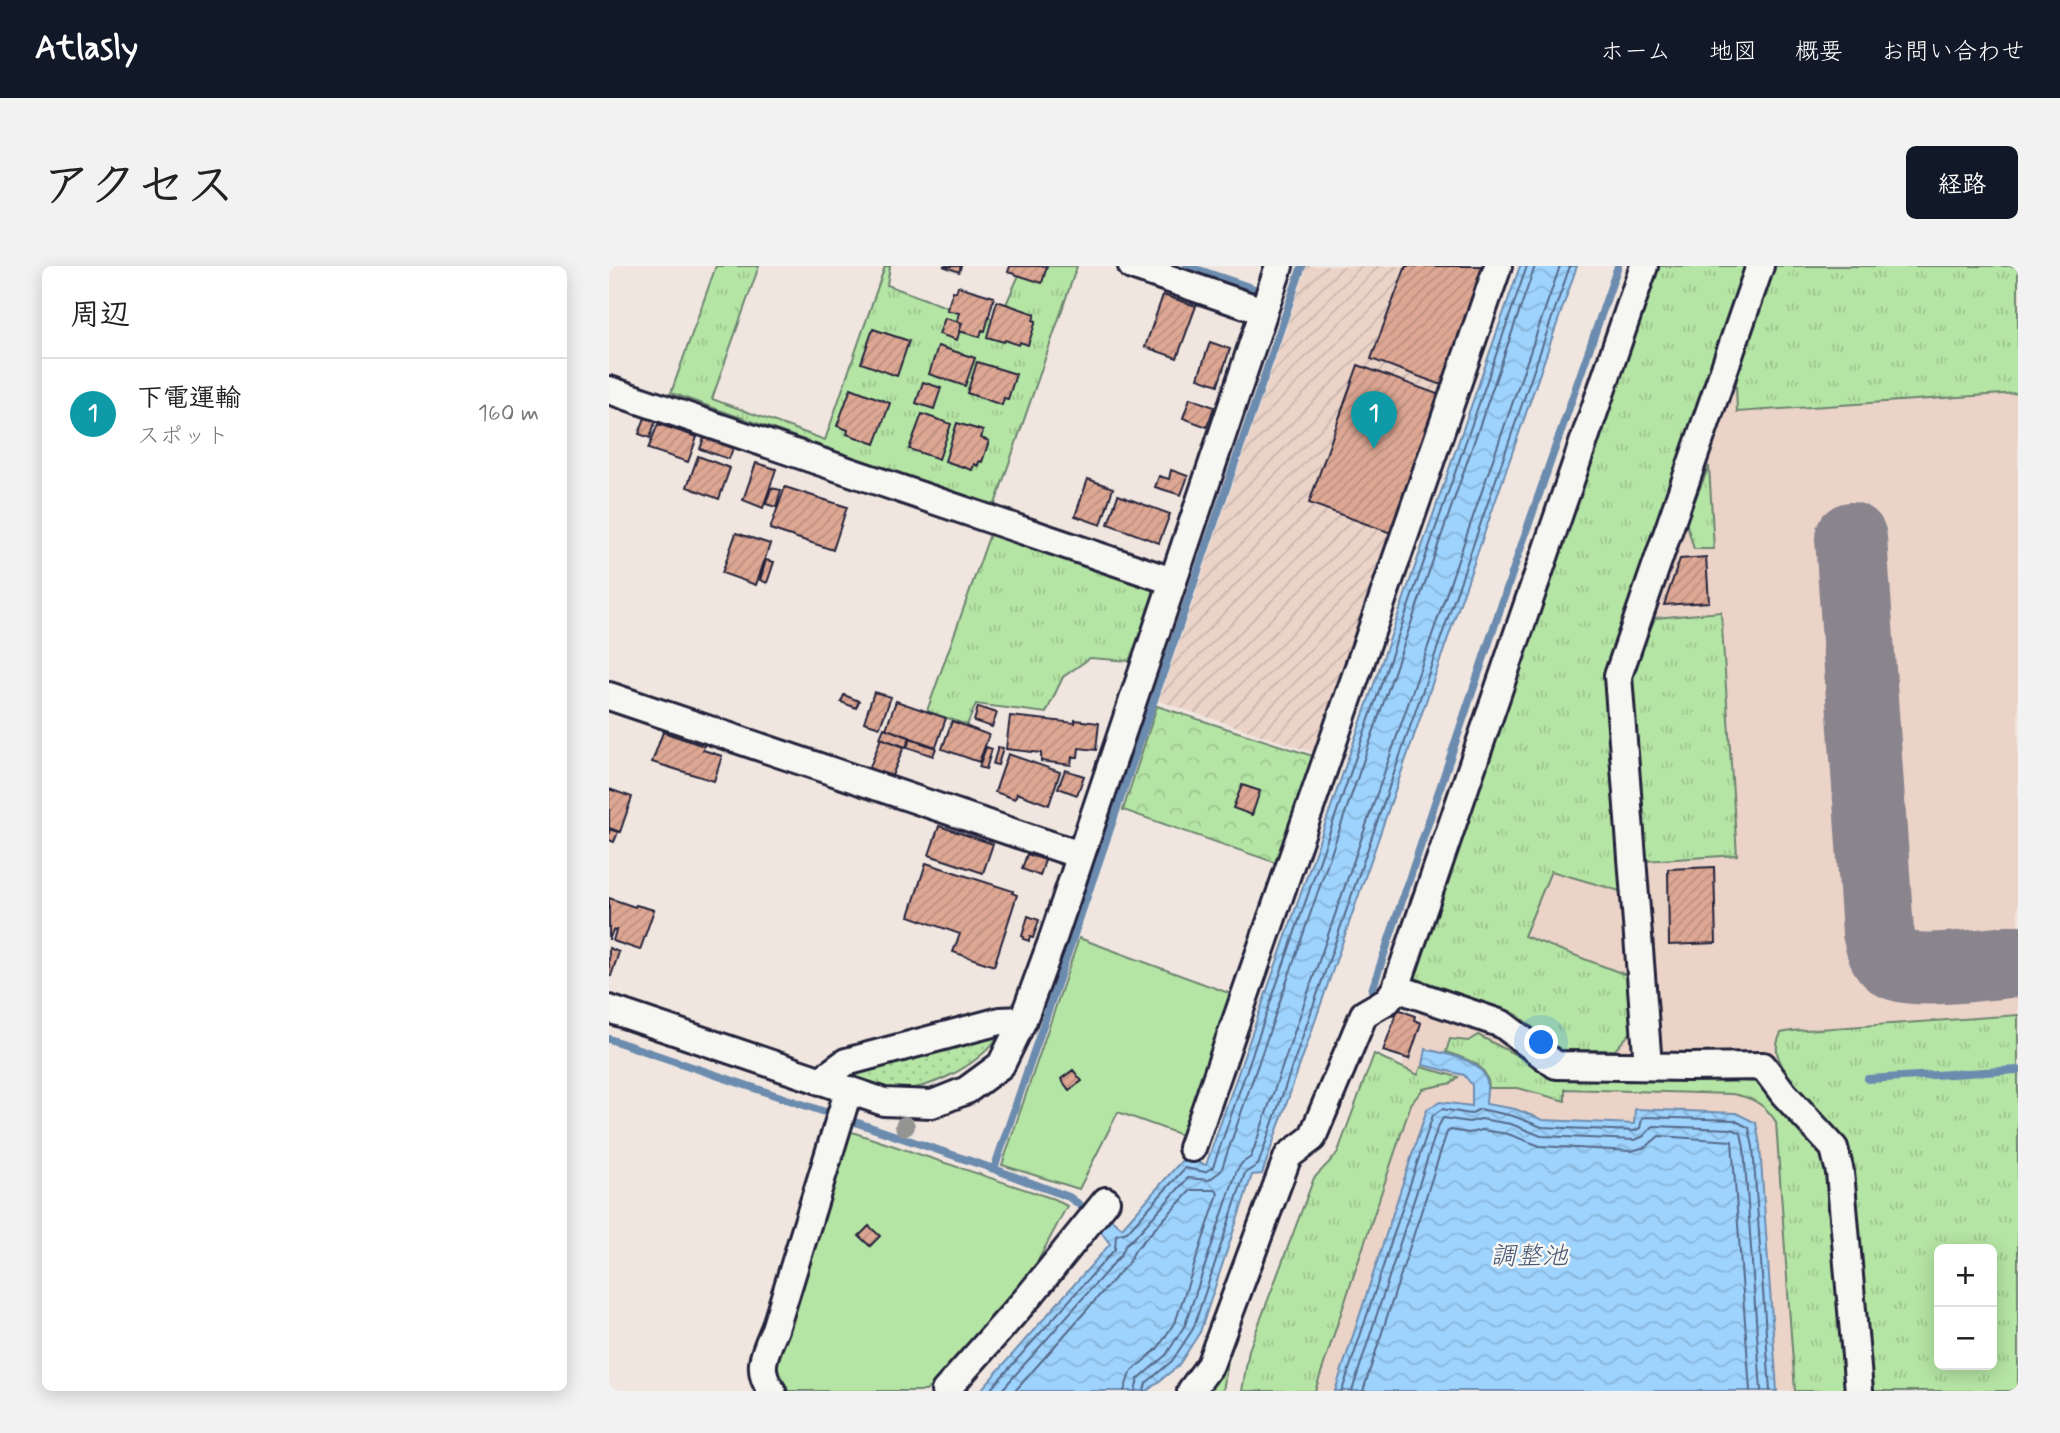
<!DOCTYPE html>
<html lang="ja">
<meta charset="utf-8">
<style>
:root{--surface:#fff;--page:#f2f2f2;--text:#222;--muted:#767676;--line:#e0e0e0;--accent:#111827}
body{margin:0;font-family:Mynerve,"Klee One",sans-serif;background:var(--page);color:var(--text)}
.controls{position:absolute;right:21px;bottom:21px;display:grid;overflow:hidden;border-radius:10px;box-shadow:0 4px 18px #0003}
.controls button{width:63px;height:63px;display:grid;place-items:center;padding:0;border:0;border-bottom:2px solid var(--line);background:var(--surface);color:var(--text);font:35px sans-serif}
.you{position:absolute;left:933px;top:777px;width:24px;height:24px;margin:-18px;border:5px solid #fff;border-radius:50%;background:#1a73e8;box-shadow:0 0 0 10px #1a73e833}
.badge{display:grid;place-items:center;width:46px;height:46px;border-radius:50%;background:var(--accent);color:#fff;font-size:23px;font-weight:700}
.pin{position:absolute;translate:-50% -58px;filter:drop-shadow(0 2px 4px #0008)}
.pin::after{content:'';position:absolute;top:37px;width:24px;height:21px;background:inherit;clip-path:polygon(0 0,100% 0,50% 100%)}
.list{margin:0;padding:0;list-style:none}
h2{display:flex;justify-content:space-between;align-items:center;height:91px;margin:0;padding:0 28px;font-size:30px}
h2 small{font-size:23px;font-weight:400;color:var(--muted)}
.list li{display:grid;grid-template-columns:46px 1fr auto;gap:21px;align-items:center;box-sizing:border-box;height:112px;padding:0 28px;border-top:2px solid var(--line)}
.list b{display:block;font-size:26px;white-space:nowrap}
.list p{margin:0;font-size:23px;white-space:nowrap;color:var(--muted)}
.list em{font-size:23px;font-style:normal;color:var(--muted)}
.map{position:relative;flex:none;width:1409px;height:1125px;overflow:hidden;border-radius:10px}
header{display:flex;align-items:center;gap:42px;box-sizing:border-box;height:98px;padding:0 35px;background:var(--accent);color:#fff}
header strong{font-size:33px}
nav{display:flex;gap:38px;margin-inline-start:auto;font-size:24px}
.intro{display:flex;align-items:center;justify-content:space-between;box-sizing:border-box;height:168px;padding:0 42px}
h1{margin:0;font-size:49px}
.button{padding:18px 32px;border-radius:10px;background:var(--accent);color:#fff;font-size:24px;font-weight:700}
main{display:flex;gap:42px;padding:0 42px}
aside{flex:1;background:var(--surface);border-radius:10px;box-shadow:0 4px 18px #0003}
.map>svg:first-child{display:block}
.built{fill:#ebd3c8;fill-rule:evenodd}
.industrial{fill:url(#industrial-furrows)}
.grass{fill:url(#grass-tufts);stroke:#6c8470;stroke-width:2;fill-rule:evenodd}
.forest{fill:url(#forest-crowns);stroke:#6c8470;stroke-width:2}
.park{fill:#b5e5a4;stroke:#6c8470;stroke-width:2}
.garden{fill:url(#garden-dots);stroke:#6c8470;stroke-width:2}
.water{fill:url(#water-waves);stroke:#6c8caf;stroke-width:2}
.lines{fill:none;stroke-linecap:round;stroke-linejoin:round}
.shore{stroke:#546989;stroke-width:2}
.stream{stroke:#6c8caf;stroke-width:8}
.taxiway{stroke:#8a848d;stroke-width:72}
.building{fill:url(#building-hatch);stroke:#22223b;stroke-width:2}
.minor-casing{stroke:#22223b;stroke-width:32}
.minor{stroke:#f6f6f2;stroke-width:26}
.tree{fill:#949593}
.labels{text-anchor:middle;stroke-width:5;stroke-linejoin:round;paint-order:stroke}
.water-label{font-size:26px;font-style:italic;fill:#475775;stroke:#f6f6f2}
</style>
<header>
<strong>Atlasly</strong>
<nav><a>ホーム</a><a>地図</a><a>概要</a><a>お問い合わせ</a></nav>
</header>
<div class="intro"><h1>アクセス</h1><a class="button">経路</a></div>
<main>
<aside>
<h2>周辺<small></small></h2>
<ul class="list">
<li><span class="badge" style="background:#0f9aa8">1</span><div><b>下電運輸</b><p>スポット</p></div><em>160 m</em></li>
</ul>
</aside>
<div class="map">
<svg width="1409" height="1125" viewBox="0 0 1409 1125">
<defs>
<pattern id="industrial-furrows" width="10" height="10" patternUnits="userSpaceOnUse" patternTransform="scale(1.75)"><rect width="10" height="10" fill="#ebd3c8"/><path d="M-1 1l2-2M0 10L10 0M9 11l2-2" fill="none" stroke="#c9b5ad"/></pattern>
<pattern id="grass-tufts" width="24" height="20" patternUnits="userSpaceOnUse" patternTransform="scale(1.75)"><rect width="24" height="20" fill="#b5e5a4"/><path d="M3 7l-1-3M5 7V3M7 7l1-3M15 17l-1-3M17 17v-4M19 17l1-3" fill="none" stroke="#9bc48e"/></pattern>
<pattern id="forest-crowns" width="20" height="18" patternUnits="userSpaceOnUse" patternTransform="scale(1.75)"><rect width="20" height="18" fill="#b5e5a4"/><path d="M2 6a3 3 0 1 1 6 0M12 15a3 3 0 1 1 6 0" fill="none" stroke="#9bc48e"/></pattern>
<pattern id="garden-dots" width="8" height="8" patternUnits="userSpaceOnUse" patternTransform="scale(1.75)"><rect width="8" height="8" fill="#b5e5a4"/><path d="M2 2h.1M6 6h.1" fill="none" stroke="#9bc48e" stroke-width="1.8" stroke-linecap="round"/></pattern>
<pattern id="water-waves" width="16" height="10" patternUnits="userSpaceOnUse" patternTransform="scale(1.75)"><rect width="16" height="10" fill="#9ed3fd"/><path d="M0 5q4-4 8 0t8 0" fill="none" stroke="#88b5da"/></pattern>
<pattern id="building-hatch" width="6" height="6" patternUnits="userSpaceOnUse" patternTransform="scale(1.75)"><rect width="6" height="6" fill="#dda793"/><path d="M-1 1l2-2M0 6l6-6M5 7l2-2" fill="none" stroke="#bd8f80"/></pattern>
</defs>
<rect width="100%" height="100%" fill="#f1e6df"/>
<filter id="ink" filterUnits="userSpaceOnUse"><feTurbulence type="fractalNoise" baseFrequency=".0143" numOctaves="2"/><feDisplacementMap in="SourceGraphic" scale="14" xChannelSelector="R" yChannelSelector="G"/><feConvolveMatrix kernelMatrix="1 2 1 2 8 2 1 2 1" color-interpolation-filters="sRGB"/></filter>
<g filter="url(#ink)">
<path class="built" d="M 1057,0 L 1409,0 L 1409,1125 L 686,1125 ZM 1330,983 L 1383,983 L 1383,1099 L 1330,1099 Z"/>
<path class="industrial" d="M 698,0 L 882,0 L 715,490 L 550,435 Z"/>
<path class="grass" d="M 107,0 L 150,0 L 103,133 L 216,174 L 276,0 L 281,0 L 278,19 L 348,45 L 390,54 L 414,0 L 468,0 L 385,241 L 62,127 Z
M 1049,0 L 1141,0 L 999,410 L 1014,626 L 942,605 L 915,670 L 1020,710 L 1023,765 L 1006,784 L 951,784 L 907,748 L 803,711 Z
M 1164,0 L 1409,0 L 1409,127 L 1128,146 L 1127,118 L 1132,91 Z
M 1100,200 L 1105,283 L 1085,283 L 1077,256 Z
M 381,268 L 538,317 L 544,324 L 545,331 L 520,395 L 481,392 L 454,411 L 437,447 L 367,438 L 358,459 L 318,445 Z
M 1112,346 L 1128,589 L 1036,595 L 1022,410 L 1046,352 Z
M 1409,749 L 1409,1125 L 1263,1125 L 1242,889 C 1226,852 1186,830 1170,793 C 1166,784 1168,775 1172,767 L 1182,765 ZM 1330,983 L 1383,983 L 1383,1099 L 1330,1099 Z
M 869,769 L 945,809 L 1153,816 L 1215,885 L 1224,902 L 1239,1125 L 1186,1125 L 1167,856 C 1156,838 1142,831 1123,828 L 956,823 L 956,835 L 909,822 L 880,822 C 879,797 857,793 837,786 L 841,773 L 859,775 Z
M 765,788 L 809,809 L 812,801 L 849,811 L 843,817 L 814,823 L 802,838 L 706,1125 L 633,1125 L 640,1084 L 705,912 L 728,888 Z
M 685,901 L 619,1095 L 614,1125 L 593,1125 Z"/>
<path class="forest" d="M 548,440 L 710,492 L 673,599 L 514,544 Z"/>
<path class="park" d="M 470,672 L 628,730 L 578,871 L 509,846 L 470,923 L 393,899 Z
M 240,865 L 445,933 L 458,940 L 414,1023 L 317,1125 L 180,1125 L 169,1114 L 166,1091 Z"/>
<path class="garden" d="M 391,768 C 371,800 314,829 276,823 C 264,821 251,814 240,809 L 245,801 Z"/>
<path class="water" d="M 911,0 L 968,0 L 653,908 L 643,909 L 591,1066 L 569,1100 L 538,1125 L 371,1125 L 501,978 L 487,959 L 496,948 L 513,962 L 575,892 L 597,899 Z
M 817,783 C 837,789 873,792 878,816 C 879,823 877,831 877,838 L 906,843 L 934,854 L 1025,858 L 1026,843 L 1127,847 L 1147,857 L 1151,880 L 1168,1125 L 726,1125 L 818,843 L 831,836 L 863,840 L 863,819 L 855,809 L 814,799 Z"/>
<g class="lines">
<path class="shore" d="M 380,1125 L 506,983 L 507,969 L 518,966 L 576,902 L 596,906 L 604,901 L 918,0
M 392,1125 L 512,989 L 517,978 L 525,972 L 579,912 L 600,914 L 612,905 L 926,0
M 406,1125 L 520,996 L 526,984 L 582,924 L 607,924 L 609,928 L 567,1054 L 549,1082 L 521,1107 L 515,1125
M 526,1125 L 529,1113 L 557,1089 L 576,1059 L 628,904 L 633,897 L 642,891 L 951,0
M 535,1125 L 537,1117 L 563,1095 L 584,1063 L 636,907 L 649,899 L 961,0
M 733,1125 L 824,849 L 833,843 L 861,848 L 871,843 L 904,850 L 933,861 L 1025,865 L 1031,862 L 1033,853 L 1036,851 L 1125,854 L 1140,862 L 1144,881 L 1161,1125
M 743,1125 L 828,863 L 834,852 L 860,856 L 872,853 L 902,858 L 932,870 L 1026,874 L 1035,870 L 1044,860 L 1123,863 L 1132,867 L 1135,882 L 1152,1125
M 754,1125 L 838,866 L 841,864 L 860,867 L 873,864 L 899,868 L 931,880 L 1022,885 L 1037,881 L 1050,870 L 1123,875 L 1141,1125"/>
<path class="stream" d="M 578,0 L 643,22
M 763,724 L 917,266 L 1009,0
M 0,773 L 385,903 L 460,931 L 483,948
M 1259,813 L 1409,804
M 385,903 L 693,0"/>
<path class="taxiway" d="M 1242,272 L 1269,666 C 1272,677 1273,689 1283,696 C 1301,710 1383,697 1409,695"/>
</g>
<path class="building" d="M 334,0 L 352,0 L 350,6 Z
M 401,0 L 438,0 L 433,17 L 399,6 Z
M 797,0 L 877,0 L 833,119 L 762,93 Z
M 349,20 L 385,31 L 376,65 L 373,64 L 371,71 L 350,65 L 353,57 L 348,55 L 350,47 L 338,44 L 344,25 L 347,26 Z
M 554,29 L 587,40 L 568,92 L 536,81 Z
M 388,35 L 426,48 L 424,54 L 427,55 L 419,79 L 411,76 L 410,79 L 396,74 L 395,76 L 378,71 Z
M 336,52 L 353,57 L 348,74 L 330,68 Z
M 264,63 L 300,75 L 288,110 L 252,97 Z
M 601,76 L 621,83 L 609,119 L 589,112 Z
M 329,80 L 366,92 L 356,120 L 320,108 Z
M 368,96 L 407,108 L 399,133 L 395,132 L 393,139 L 358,127 Z
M 749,99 L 831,129 L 782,267 L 700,237 Z
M 314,116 L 332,122 L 325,143 L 307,137 Z
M 242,122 L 281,137 L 266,178 L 238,168 L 239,164 L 228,160 Z
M 581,132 L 605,141 L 598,161 L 574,152 Z
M 313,148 L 342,158 L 330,193 L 300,183 Z
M 37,149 L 47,153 L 41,172 L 30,168 Z
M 348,157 L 374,165 L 372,172 L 380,175 L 373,196 L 370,195 L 369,200 L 365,198 L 363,204 L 336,195 Z
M 49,158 L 88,171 L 79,196 L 39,183 Z
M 95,172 L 124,182 L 120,193 L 91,183 Z
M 89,190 L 121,202 L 110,233 L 78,221 Z
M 147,197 L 167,203 L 154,242 L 134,234 Z
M 562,204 L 579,210 L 572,229 L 546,221 L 550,210 L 560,213 Z
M 479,213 L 504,222 L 492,259 L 466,250 Z
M 176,221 L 238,241 L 224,284 L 161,263 Z
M 162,222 L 172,224 L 167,241 L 157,238 Z
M 509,229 L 561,248 L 550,277 L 499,258 Z
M 127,267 L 161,278 L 147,319 L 113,307 Z
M 1097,291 L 1100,336 L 1055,339 L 1071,293 Z
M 157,294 L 165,296 L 158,317 L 151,314 Z
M 265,426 L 282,431 L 271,461 L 255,456 Z
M 235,429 L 250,435 L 247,442 L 232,436 Z
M 287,435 L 337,452 L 327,481 L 277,463 Z
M 369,441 L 388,447 L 383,461 L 365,455 Z
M 401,450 L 466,457 L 466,454 L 490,457 L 487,484 L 470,482 L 469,491 L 463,491 L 462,499 L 432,495 L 432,487 L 397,483 Z
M 343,455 L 380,469 L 370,496 L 333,483 Z
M 275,462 L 301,471 L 297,481 L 271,472 Z
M 54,466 L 95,480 L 94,484 L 113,490 L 105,515 L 43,496 Z
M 272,472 L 295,481 L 282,512 L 260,504 Z
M 301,473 L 327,482 L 324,490 L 298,481 Z
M 377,481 L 383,483 L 377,503 L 370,501 Z
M 389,481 L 394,482 L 389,499 L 384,498 Z
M 399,488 L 451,506 L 440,539 L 408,527 L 406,533 L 386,526 Z
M 456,504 L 475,510 L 468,529 L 449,522 Z
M 633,519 L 651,525 L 643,549 L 624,542 Z
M 0,523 L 23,531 L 11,566 L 0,562 Z
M 330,560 L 384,578 L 374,607 L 320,589 Z
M 0,563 L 9,566 L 5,576 L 0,574 Z
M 418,588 L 436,594 L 431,610 L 413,603 Z
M 317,597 L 404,625 L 403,627 L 408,629 L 385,700 L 344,686 L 351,668 L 300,650 Z
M 1105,601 L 1107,677 L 1060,679 L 1059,603 Z
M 0,632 L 26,641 L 27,639 L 45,644 L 31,684 L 4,675 L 7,664 L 4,664 L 0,674 Z
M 419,650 L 430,654 L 424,672 L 421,671 L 420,675 L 414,673 L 415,671 L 413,670 Z
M 0,682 L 10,686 L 2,710 L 0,710 Z
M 789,743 L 806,750 L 805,754 L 812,757 L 800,793 L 774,785 Z
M 464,804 L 473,815 L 460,824 L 452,813 Z
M 260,960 L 271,970 L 261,980 L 250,970 Z"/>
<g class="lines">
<defs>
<path id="minor" d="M 523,0 L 654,45
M 0,124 L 563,315
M 0,430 L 471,589
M 787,722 L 893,758 L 947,799 L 1079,801 L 1154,800 L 1175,828 L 1225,882 L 1231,906 L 1250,1125
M 0,743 L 275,836 L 323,838 L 358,824 L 392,799 L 414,754 L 442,678 L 670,0
M 1039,800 L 1009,410 L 1151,0
M 211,815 L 237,796 L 391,755 L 414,754
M 583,882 L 889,0
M 163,1125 C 146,1104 156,1086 166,1063 L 239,826
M 336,1125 L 421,1029 L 497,935
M 582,1125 L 601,1099 L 679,890 L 703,872 L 755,748 L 779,734 L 787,722 L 1035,0"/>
</defs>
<use href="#minor" class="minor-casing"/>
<use href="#minor" class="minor"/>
</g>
<circle class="tree" cx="296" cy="860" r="10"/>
</g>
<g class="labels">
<g class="water-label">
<text x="920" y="998">調整池</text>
</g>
</g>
</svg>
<div class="controls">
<button>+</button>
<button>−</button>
</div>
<div class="you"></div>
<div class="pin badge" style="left:765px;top:183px;background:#0f9aa8">1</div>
</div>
</main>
